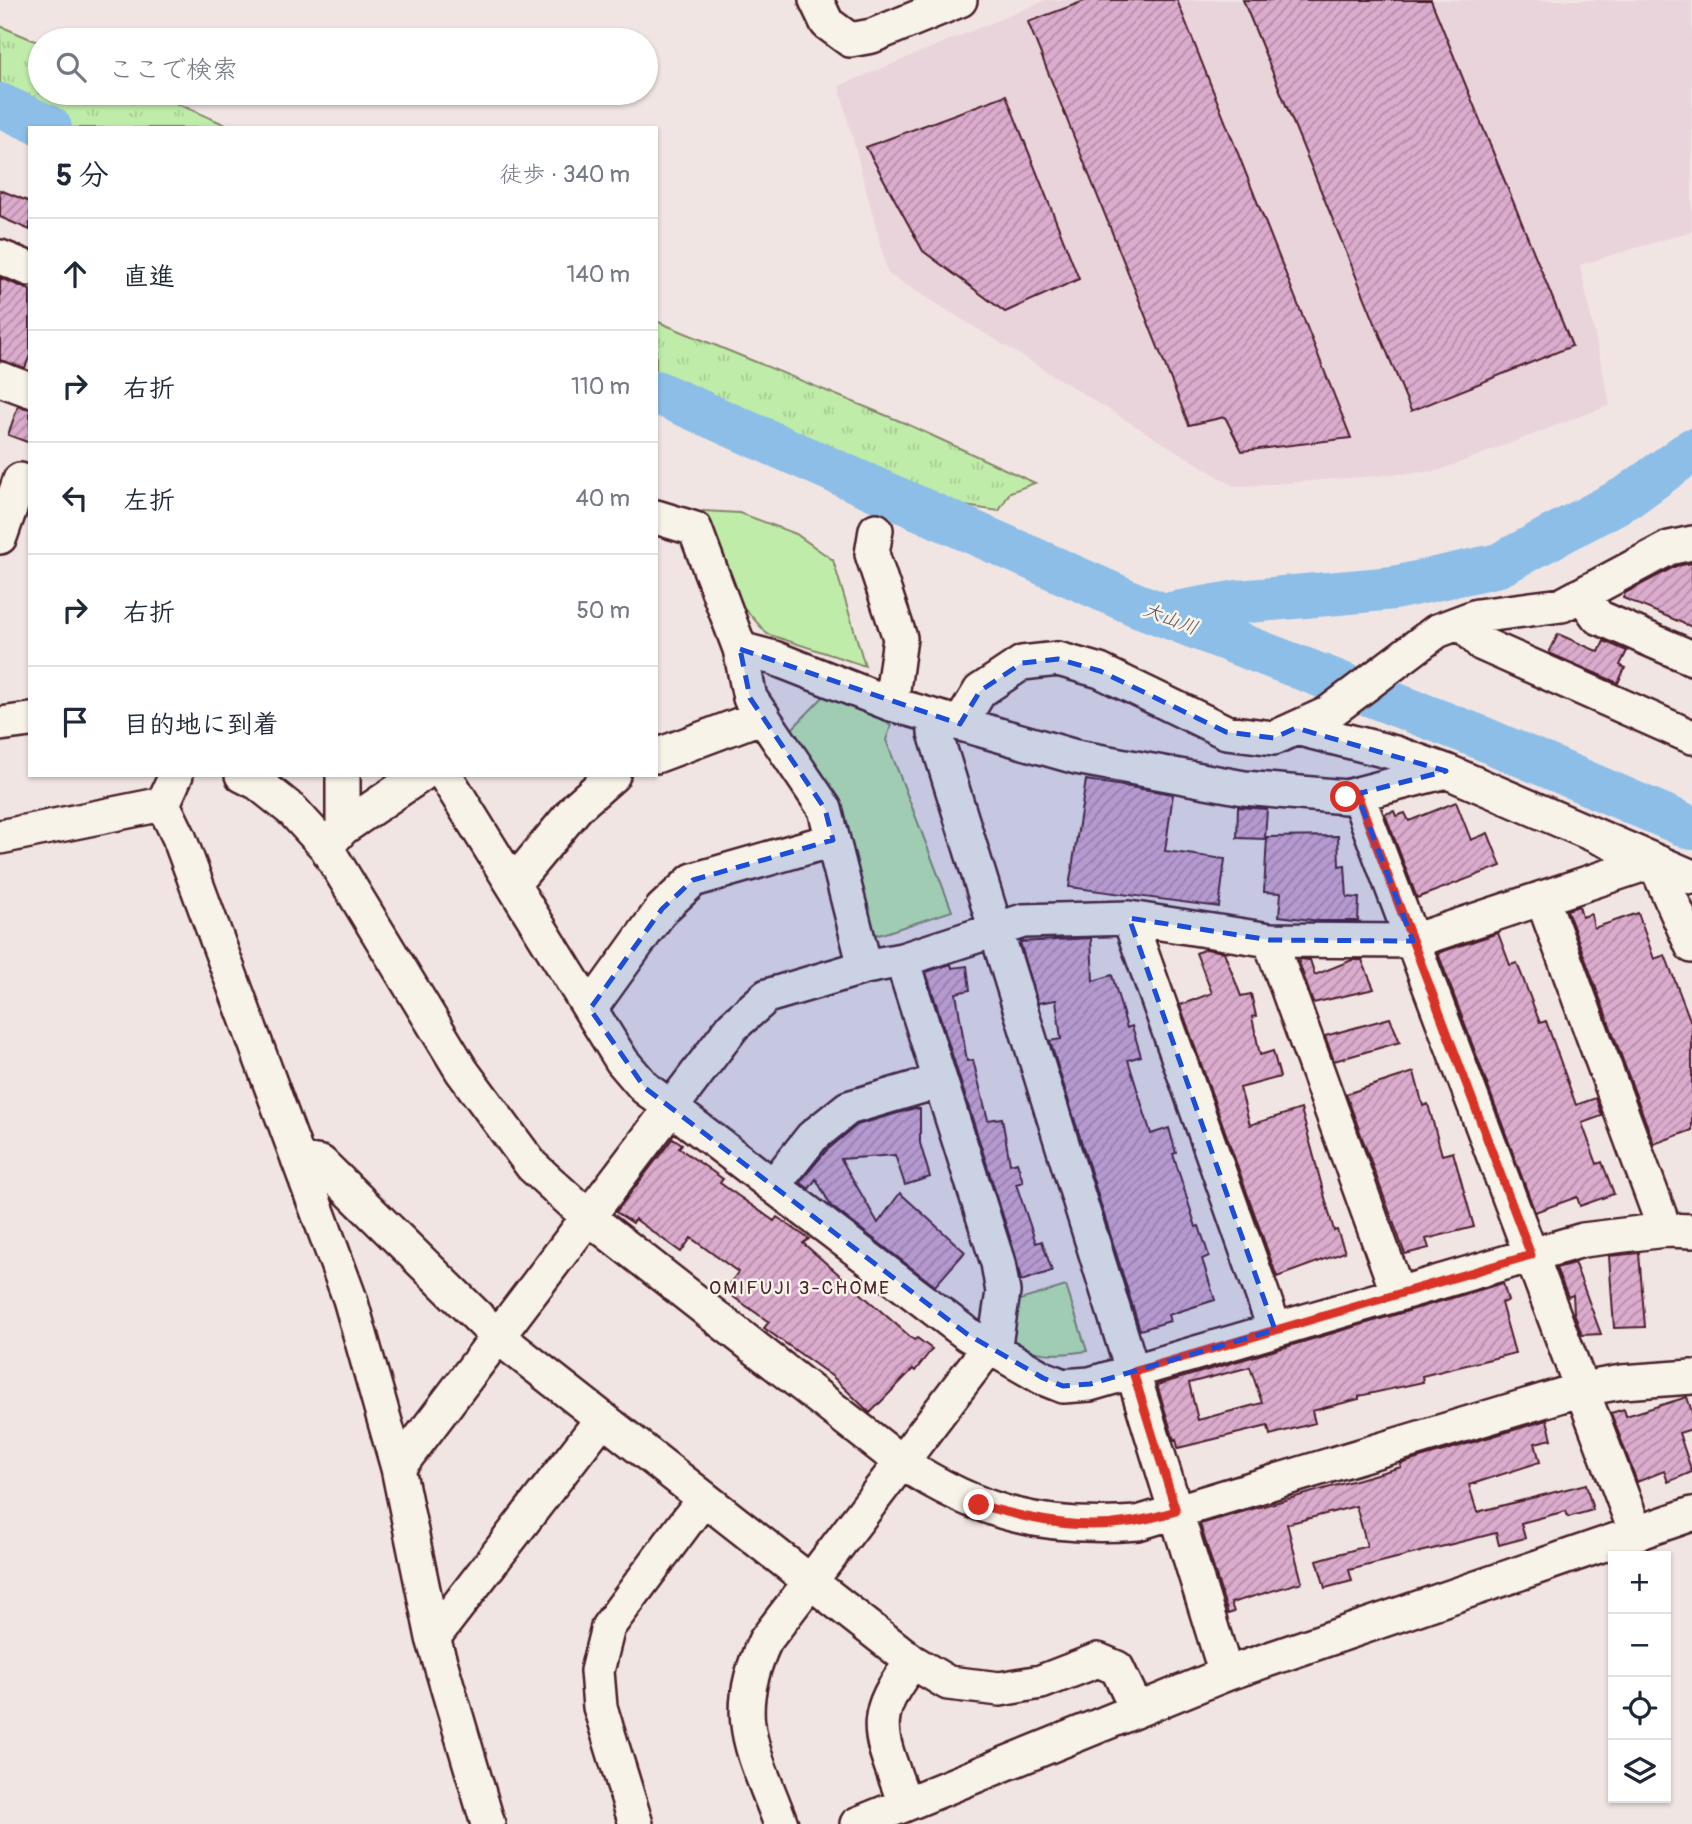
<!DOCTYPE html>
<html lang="ja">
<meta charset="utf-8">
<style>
:root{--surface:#fff;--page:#f6f6f7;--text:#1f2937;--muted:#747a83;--line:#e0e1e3}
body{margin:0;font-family:Pangolin,"Klee One",sans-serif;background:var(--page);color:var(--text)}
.controls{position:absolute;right:21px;bottom:21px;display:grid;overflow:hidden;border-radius:0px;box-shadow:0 2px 5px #0004}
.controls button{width:63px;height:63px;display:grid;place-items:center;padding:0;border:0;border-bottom:2px solid var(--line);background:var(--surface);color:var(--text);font:35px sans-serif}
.stop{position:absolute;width:21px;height:21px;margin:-16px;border:5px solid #d93025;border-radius:50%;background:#fff}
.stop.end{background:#d93025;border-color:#fff;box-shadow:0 2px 7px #0008}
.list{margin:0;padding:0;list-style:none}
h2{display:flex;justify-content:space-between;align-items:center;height:91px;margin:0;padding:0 28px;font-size:30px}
h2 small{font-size:23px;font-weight:400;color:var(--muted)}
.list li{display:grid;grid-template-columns:46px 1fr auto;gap:21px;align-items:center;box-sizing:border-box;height:112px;padding:0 28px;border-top:2px solid var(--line)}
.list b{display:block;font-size:26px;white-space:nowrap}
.list em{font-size:23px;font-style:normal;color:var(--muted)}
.icon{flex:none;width:38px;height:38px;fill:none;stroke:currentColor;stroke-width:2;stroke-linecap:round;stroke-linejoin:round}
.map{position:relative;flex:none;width:1692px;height:1824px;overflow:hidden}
.search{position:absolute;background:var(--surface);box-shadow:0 2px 5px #0004;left:28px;top:28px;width:630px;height:77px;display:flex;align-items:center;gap:18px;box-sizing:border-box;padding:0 24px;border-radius:38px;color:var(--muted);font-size:26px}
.panel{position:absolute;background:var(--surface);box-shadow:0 2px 5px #0004;left:28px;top:126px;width:630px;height:651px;border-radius:0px}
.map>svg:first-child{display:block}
.built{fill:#ead4dc}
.grass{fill:url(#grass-tufts);stroke:#85866a;stroke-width:2}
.park{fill:#c0ecaa;stroke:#85866a;stroke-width:2}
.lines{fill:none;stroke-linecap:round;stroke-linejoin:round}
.river{stroke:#8cbee8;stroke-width:44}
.building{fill:url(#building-hatch);stroke:#4a1f2b;stroke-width:2;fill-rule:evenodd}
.minor-casing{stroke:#4a1f2b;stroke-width:38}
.minor{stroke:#f7f3e8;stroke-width:33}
.route{stroke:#d93025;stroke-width:9}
.marked{fill:#1d4ed8;fill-opacity:0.2;stroke:#1d4ed8;stroke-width:5;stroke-dasharray:14 9;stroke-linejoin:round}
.labels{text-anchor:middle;stroke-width:5;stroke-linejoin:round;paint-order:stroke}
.water-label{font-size:19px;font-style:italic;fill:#5e4f64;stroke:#f7f3e8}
.neighbourhood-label{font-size:19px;letter-spacing:2px;fill:#4a1f2b;stroke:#f7f3e8}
</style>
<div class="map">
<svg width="1692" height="1824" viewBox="0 0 1692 1824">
<defs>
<pattern id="grass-tufts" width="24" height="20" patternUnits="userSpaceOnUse" patternTransform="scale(1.75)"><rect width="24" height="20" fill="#c0ecaa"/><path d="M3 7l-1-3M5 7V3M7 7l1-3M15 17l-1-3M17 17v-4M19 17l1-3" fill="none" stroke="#a6ca92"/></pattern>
<pattern id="building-hatch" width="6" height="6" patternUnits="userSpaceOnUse" patternTransform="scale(1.75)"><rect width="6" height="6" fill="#dbaccd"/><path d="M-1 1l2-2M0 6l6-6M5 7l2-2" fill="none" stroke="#b48ba7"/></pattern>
</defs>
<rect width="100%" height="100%" fill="#f1e5e3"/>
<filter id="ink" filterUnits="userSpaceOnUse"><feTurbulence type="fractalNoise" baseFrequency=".0143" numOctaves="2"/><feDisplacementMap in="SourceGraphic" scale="14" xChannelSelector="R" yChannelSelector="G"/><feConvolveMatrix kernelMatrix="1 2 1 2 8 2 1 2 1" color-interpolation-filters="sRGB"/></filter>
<g filter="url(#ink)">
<path class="built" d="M 1046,0 L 1692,0 L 1692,231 L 1580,265 L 1610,405 L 1438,471 L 1235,487 L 888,274 L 839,86 Z"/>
<path class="grass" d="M 0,26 L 40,43 L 40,93 L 153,93 L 233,128 L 30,128 L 30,136 L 0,123 Z
M 656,321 L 907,424 L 1035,483 L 1010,492 L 999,511 L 860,491 L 656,404 Z"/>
<path class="park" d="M 703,511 L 740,513 L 796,534 L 833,560 L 865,666 L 767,634 L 724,585 Z
M 827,693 L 862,706 L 891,726 L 886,740 L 952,911 L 879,935 L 859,926 L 791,730 Z
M 1066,1286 L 1087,1351 C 1053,1356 1036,1356 1006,1340 L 994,1308 Z"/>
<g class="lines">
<path class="river" d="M 0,105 L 50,128
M 656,392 L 1135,604 L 1477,736 L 1692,828
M 1165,615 L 1238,602 L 1394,588 L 1499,565 L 1629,496 L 1692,450"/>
</g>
<path class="building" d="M 1087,0 L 1177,0 L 1351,438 L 1242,451 L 1225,417 L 1189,425 L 1028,22 Z
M 1243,0 L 1431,0 L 1572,346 L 1411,411 Z
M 1006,95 L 1079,279 L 1005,312 L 923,251 L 866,147 Z
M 0,190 L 30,202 L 30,230 L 0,217 Z
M 0,278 L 30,290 L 30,355 L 25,368 L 0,360 Z
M 18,406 L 30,409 L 30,443 L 8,435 Z
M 1692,563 L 1692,627 L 1623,598 L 1625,593 L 1676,566 Z
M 1558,634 L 1599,652 L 1604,641 L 1627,651 L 1620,665 L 1625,668 L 1618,683 L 1549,653 Z
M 1086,780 L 1173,794 L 1165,851 L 1225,859 L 1219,907 L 1069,887 Z
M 1456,802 L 1471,840 L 1488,833 L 1501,866 L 1417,898 L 1385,814 L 1394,811 L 1396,816 L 1405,813 L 1409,821 Z
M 1238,807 L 1267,809 L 1265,839 L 1237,838 Z
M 1338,836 L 1339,866 L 1345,865 L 1347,897 L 1359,898 L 1358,921 L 1320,921 L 1279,916 L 1281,893 L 1264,892 L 1267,837 Z
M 1579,906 L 1582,917 L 1591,914 L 1594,928 L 1638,913 L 1654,959 L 1665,955 L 1692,1025 L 1692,1130 L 1654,1144 L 1567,910 Z
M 1498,933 L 1510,965 L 1517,963 L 1540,1023 L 1546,1021 L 1576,1105 L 1596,1098 L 1602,1116 L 1582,1123 L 1597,1164 L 1602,1162 L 1614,1194 L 1580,1206 L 1577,1197 L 1535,1212 L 1438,953 Z
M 1091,938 L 1093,981 L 1112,975 L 1127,1028 L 1132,1026 L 1141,1056 L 1128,1060 L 1151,1134 L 1169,1128 L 1176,1153 L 1173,1154 L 1196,1227 L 1199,1226 L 1209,1256 L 1202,1259 L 1215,1300 L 1168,1315 L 1170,1321 L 1140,1330 L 1050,1041 L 1061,1039 L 1056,1000 L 1038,1003 L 1020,942 Z
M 1205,949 L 1224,952 L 1241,996 L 1251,994 L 1256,1016 L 1252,1017 L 1260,1055 L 1273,1051 L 1280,1077 L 1240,1088 L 1250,1125 L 1301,1109 L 1334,1231 L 1337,1230 L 1345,1252 L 1277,1277 L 1180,1005 L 1212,993 L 1196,953 Z
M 1298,959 L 1310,960 L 1315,975 L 1352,960 L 1362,960 L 1374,989 L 1313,1003 Z
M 951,964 L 952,968 L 967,966 L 970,990 L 956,993 L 967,1061 L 973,1060 L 988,1120 L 1002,1118 L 1010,1164 L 1017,1162 L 1023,1182 L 1016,1184 L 1036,1243 L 1042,1241 L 1052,1271 L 1021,1281 L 1016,1257 L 926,972 Z
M 1390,1018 L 1400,1042 L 1334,1061 L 1325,1036 Z
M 1414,1072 L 1423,1106 L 1428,1104 L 1442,1155 L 1453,1152 L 1474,1227 L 1426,1239 L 1429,1248 L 1405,1254 L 1346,1094 Z
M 915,1108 L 920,1109 L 920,1143 L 930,1177 L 905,1185 L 895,1155 L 841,1159 L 878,1223 L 900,1193 L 965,1252 L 935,1286 L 831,1206 L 816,1179 L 809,1189 L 800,1182 L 826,1151 L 857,1125 Z
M 673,1138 L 682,1144 L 679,1148 L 723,1179 L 720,1183 L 774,1221 L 777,1217 L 809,1239 L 803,1243 L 914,1340 L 917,1338 L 932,1349 L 915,1371 L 913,1369 L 870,1413 L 833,1377 L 764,1328 L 769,1322 L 725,1291 L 738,1272 L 691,1238 L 681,1252 L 635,1219 L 633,1223 L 616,1212 Z
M 1639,1253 L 1645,1327 L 1614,1328 L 1609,1256 Z
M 1574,1263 L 1576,1267 L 1601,1334 L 1582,1335 L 1574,1313 L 1573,1295 L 1568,1297 L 1556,1268 Z
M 1503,1283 L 1508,1301 L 1501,1303 L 1515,1353 L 1422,1376 L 1423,1382 L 1359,1396 L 1359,1399 L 1312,1411 L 1315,1423 L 1270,1435 L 1268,1426 L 1178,1448 L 1176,1439 L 1174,1440 L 1157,1385 ZM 1250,1367 L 1262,1403 L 1198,1420 L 1189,1383 Z
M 1687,1397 L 1692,1412 L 1692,1429 L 1679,1433 L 1692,1472 L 1668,1482 L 1664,1471 L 1637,1482 L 1611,1413 L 1624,1409 L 1626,1416 Z
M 1547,1420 L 1552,1439 L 1535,1443 L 1540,1462 L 1469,1485 L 1477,1512 L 1586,1484 L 1593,1510 L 1568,1517 L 1566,1511 L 1521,1523 L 1525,1538 L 1499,1545 L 1496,1533 L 1349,1570 L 1352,1581 L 1325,1588 L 1317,1560 L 1367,1546 L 1356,1506 L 1287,1524 L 1302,1582 L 1231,1603 L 1234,1612 L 1228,1614 L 1200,1524 L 1401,1467 L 1400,1464 Z"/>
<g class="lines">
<defs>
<path id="minor" d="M 816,0 L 827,23 L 850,40 L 872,36 L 960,0
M 0,257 L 30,269
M 0,379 L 30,390
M 656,517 L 695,529 L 740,649 L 774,658 L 891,704 L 1076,757 L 1244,788 L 1346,797 L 1446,771 L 1692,877
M 876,530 L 872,554 L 900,638 L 891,704
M 0,537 L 20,480
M 1582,595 L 1598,617 L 1692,658
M 1461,622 L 1482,644 L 1692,737
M 740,649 L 750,698 L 825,809 L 865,967
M 935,717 L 935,733 L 1226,1674
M 0,724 L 30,720
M 960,724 L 980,691 L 1022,663 L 1058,659 L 1100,671 L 1226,732 L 1274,738 L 1327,714 L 1437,631 L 1477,616 L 1562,605 L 1669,548 L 1692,543
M 1296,728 L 1395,753 L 1446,771
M 656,756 L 763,716
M 176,775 L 163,804 L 179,837 L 350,1299 L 398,1468 L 433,1638 L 488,1824
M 242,775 L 258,783 L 293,811 L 326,847 L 462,1071 L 532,1166 L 588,1217 L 901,1462 C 980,1514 1043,1530 1138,1523 L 1582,1389 L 1622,1382 L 1692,1377
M 445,775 L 622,1061 L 645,1088 L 967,1334 L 1043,1378 L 1063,1386 L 1090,1384 L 1583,1240 L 1665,1230 L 1692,1231
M 1357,794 L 1636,1533
M 343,828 L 421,775
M 0,837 L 163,804
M 332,840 L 343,828 L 343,775
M 513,884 L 578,806 L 613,775
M 1542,898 L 1665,1230
M 1129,918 L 1275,1330
M 1270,940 L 1398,1294
M 590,1009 L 662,909 L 693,880 L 833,840
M 298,1159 L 321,1163 L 497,1336 L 913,1662 L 948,1683 L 1000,1689 L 1041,1682 L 1098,1660 L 1117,1668 L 1137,1710
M 773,1186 L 812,1137 L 848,1108 L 940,1081
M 398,1468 L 733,1026 L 767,996 L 865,967 L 902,960 L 1023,921 L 1129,918 L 1270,940 L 1413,941 L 1654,861 L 1692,946
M 433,1638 L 602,1419
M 905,1804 C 883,1739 864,1720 913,1662
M 636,1824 L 600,1707 L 597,1671 L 608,1627 L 704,1498
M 781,1824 C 754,1751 729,1717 765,1641 L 996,1338 L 1003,1292 L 998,1263 L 902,960
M 857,1824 L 1226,1674 L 1692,1514"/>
</defs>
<use href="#minor" class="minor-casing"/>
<use href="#minor" class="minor"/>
</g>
</g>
<g class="lines" filter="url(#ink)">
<path class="route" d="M 979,1505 C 1053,1525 1101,1535 1176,1511 L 1133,1372 L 1531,1255 L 1357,794 L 1346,797"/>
</g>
<path class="marked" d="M 740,649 L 960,724 L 980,691 L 1022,663 L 1058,659 L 1100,671 L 1226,732 L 1274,738 L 1296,728 L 1446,771 L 1357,794 L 1413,941 L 1270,940 L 1129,918 L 1275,1330 L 1090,1384 L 1063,1386 L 1043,1378 L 967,1334 L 645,1088 L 590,1009 L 662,909 L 693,880 L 833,840 L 825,809 L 750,698 Z"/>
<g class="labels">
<g class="water-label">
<text transform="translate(1171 618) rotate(21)" y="7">大山川</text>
</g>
<g class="neighbourhood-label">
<text x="800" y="1294">OMIFUJI 3-CHOME</text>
</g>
</g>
</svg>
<div class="controls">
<button>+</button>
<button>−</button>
<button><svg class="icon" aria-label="locate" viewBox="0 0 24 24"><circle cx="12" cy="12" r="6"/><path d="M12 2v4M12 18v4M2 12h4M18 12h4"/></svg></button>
<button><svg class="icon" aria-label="layers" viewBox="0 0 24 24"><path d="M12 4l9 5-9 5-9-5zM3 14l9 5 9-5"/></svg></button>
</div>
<div class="stop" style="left:1346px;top:797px"></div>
<div class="stop end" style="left:979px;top:1505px"></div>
<div class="search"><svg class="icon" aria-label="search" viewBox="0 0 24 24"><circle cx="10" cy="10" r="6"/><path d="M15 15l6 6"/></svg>ここで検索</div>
<section class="panel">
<h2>5 分<small>徒歩 · 340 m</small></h2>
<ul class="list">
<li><svg class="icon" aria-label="ahead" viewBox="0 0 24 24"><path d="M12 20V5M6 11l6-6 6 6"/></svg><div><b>直進</b></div><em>140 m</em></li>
<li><svg class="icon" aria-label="right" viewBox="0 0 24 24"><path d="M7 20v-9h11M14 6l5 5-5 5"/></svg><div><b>右折</b></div><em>110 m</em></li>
<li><svg class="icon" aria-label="left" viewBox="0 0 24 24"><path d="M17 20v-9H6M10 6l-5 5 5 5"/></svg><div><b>左折</b></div><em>40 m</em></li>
<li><svg class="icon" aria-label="right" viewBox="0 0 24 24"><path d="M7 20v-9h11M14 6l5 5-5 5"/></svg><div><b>右折</b></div><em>50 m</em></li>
<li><svg class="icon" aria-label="arrive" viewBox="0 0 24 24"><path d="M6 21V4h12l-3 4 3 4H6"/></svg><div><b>目的地に到着</b></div></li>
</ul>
</section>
</div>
